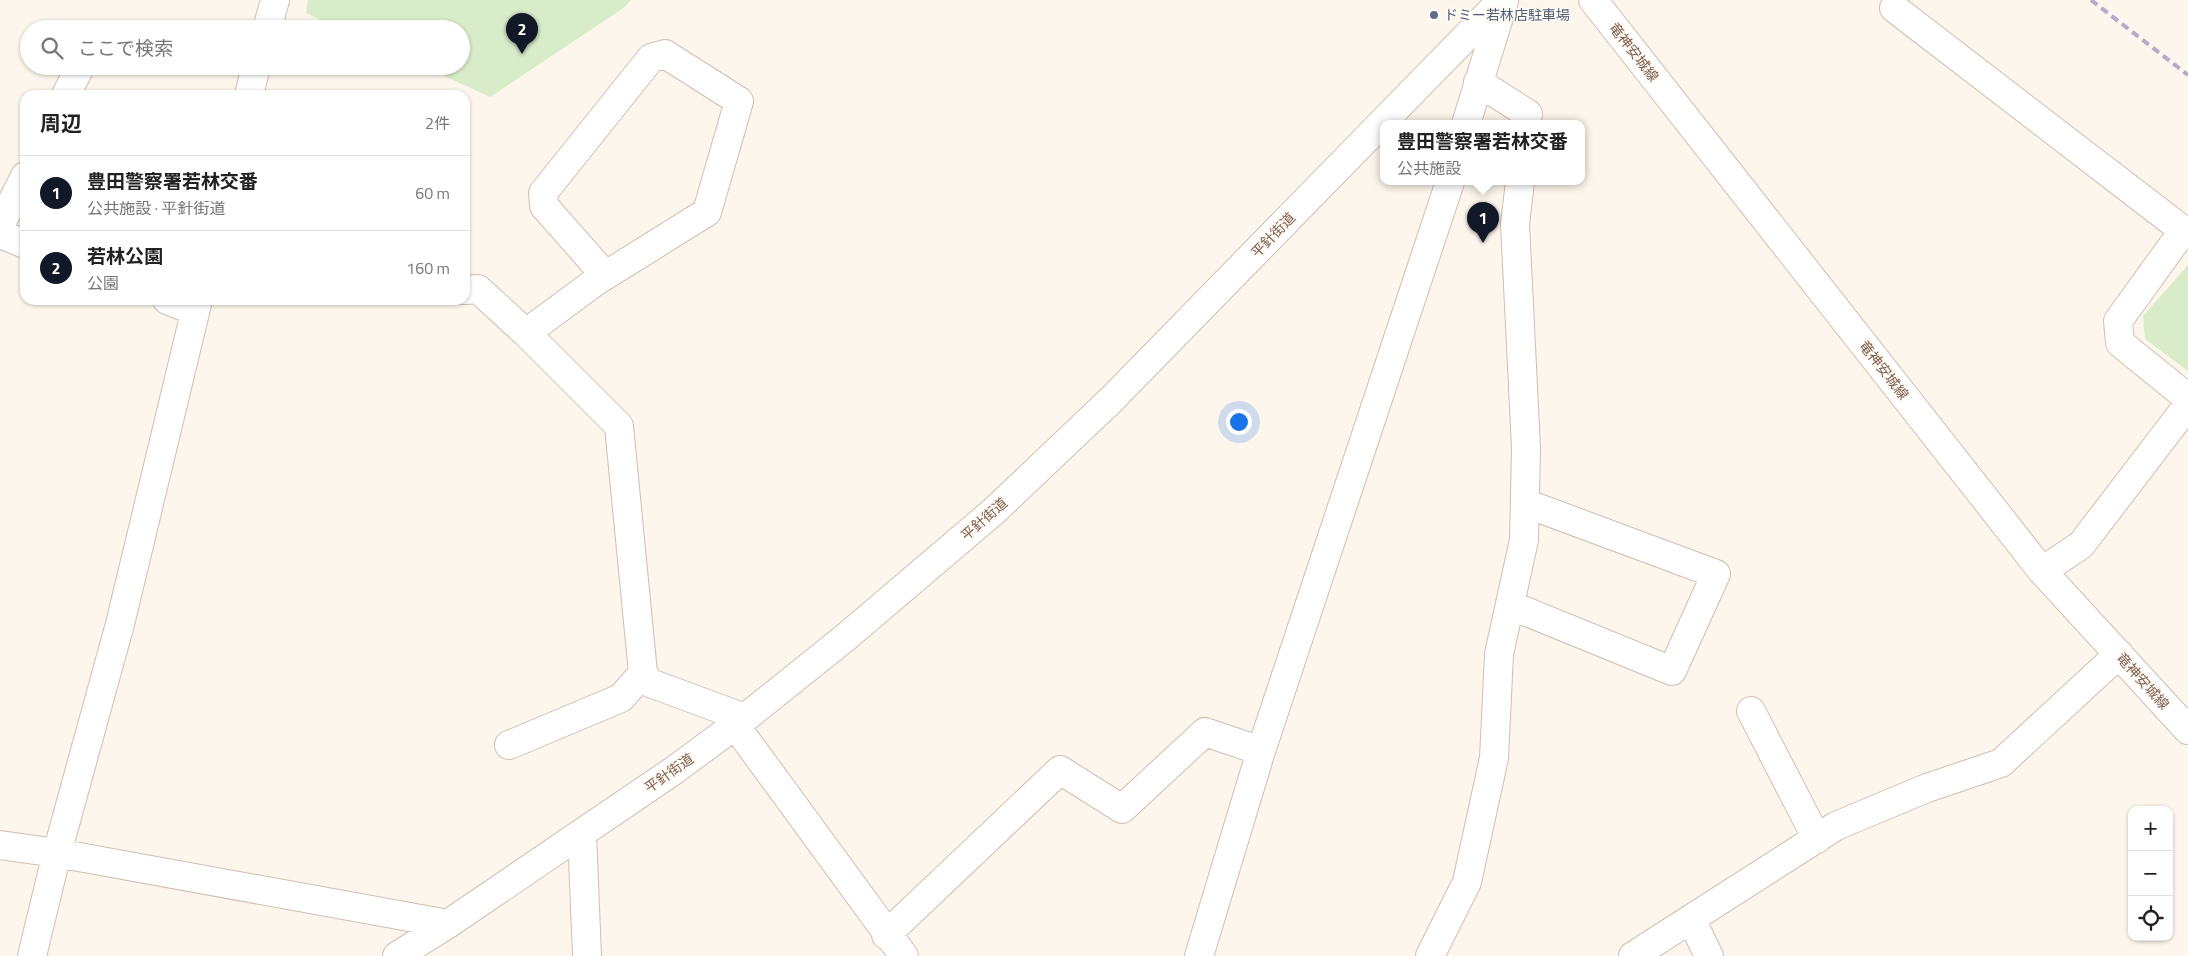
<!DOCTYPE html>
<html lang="ja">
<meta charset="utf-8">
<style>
:root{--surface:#fff;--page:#f6f6f6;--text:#222;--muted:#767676;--line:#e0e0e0;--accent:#111827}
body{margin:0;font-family:"Titillium Web","Noto Sans JP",sans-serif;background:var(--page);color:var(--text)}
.controls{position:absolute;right:15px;bottom:15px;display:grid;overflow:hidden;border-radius:10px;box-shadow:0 1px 4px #0004}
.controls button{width:45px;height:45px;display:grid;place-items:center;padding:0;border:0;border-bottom:1px solid var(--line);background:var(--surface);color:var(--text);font:25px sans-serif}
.you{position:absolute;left:1238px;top:421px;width:18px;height:18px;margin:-12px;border:4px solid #fff;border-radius:50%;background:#1a73e8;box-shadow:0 0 0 8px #1a73e833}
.badge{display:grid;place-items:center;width:32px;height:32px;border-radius:50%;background:var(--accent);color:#fff;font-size:16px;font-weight:700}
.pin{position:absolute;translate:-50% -41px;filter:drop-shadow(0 1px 2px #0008)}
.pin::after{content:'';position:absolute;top:26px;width:18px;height:15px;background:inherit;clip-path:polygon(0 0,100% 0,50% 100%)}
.popup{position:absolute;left:1380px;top:120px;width:205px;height:65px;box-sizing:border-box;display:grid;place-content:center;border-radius:10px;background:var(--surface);filter:drop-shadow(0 1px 4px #0005);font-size:16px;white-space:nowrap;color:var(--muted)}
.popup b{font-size:19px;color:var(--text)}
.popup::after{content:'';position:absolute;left:50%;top:100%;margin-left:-10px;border:10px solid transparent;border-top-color:var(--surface)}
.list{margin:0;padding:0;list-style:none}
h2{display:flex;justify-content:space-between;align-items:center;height:65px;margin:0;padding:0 20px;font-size:21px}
h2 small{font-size:16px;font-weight:400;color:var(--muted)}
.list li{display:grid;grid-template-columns:32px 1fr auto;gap:15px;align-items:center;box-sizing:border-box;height:75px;padding:0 20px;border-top:1px solid var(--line)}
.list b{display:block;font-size:19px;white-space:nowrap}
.list p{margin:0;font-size:16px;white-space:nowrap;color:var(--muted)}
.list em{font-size:16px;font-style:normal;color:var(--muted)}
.icon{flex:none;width:28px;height:28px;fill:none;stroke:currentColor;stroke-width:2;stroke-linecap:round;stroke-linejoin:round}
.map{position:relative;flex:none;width:2188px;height:956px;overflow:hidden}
.search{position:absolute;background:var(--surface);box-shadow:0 1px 4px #0004;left:20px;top:20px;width:450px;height:55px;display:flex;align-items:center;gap:12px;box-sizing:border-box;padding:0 18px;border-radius:28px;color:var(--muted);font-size:19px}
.panel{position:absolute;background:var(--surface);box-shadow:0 1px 4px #0004;left:20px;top:90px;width:450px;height:215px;border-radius:15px}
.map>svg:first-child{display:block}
.green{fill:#d8ecc9}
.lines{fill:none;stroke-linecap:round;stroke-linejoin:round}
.minor-casing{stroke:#d1beb0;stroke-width:30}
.minor{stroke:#fff;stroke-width:28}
.rail{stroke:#b9a8c9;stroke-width:4;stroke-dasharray:8 5;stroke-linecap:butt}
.service-dot{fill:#5c6f8a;stroke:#fffaf3;stroke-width:2}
.labels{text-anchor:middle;stroke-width:4;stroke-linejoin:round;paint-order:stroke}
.service-label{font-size:14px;fill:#4e5e75;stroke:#fffaf3;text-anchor:start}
.street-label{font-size:14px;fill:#7a5c4d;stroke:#fffaf3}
</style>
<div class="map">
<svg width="2188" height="956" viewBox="0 0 2188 956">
<rect width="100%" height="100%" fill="#fdf6ec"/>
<path class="green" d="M 308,0 L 631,0 L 625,7 L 490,97 L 422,66 L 461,66 L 461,29 L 339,29 L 306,13 Z
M 2188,265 L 2188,371 L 2145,339 L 2143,316 Z"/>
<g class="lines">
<defs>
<path id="minor" d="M 1593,0 L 2042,571 L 2188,730
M 1894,8 L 2188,234
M 267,29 L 275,0
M 1478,82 L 1528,114 L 1526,124
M 66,95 L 79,69
M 249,95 L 256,66
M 1466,124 L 1504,1
M 0,226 L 25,176
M 2183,231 L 2118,321 L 2120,343 L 2188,398
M 0,234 L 25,244
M 465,290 L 478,289 L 526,333 L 619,426 L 643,673 L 650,683 L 745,718
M 167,300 L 195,311
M 526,333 L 595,282 L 707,212 L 739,101 L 665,54 L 651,58 L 543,193 L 544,206 L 605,275
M 2042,571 L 2081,545 L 2188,405
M 1510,605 L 1672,671 L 1716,574 L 1525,503
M 1751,711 L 1817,839
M 735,725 L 904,956
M 509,745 L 621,698 L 643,673
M 582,833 L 587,956
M 0,845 L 57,853 L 448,924
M 1691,919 L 1709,956
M 886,935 L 1060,770 L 1122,809 L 1205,732 L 1261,751
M 32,956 L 57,853 L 120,624 L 198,300
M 397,956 L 448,924 L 673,771 L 745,718 L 846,637 L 994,511 L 1112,399 L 1502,0
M 1199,956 L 1261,751 L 1450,182
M 1430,956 L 1467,882 L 1494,758 L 1499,654 L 1524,540 L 1526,448 L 1515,224 L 1520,182
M 1633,956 L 1836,826 L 1927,788 L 2001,763 L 2119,654"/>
</defs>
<use href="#minor" class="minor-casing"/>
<use href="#minor" class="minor"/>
<path class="rail" d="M 2091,0 L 2188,75"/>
</g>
<circle class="service-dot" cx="1434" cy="15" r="5"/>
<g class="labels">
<g class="service-label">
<text x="1444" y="20">ドミー若林店駐車場</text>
</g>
<g class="street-label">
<text transform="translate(1634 52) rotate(52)" y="5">竜神安城線</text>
<text transform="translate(1273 235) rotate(-46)" y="5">平針街道</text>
<text transform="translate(1884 370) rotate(52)" y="5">竜神安城線</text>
<text transform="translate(984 519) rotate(-41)" y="5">平針街道</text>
<text transform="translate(2143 681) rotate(48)" y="5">竜神安城線</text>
<text transform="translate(669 773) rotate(-35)" y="5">平針街道</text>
</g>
</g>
</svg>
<div class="controls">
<button>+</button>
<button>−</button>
<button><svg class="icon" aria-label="locate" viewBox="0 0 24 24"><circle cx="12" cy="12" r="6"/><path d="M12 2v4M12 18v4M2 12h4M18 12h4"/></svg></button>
</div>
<div class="you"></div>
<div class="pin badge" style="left:1483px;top:243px">1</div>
<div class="popup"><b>豊田警察署若林交番</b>公共施設</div>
<div class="pin badge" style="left:522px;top:54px">2</div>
<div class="search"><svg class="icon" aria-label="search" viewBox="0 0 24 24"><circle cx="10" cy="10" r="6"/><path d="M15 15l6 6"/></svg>ここで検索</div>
<section class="panel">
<h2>周辺<small>2件</small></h2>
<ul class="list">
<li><span class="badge">1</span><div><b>豊田警察署若林交番</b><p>公共施設 · 平針街道</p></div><em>60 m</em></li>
<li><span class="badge">2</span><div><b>若林公園</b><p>公園</p></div><em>160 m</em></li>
</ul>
</section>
</div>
